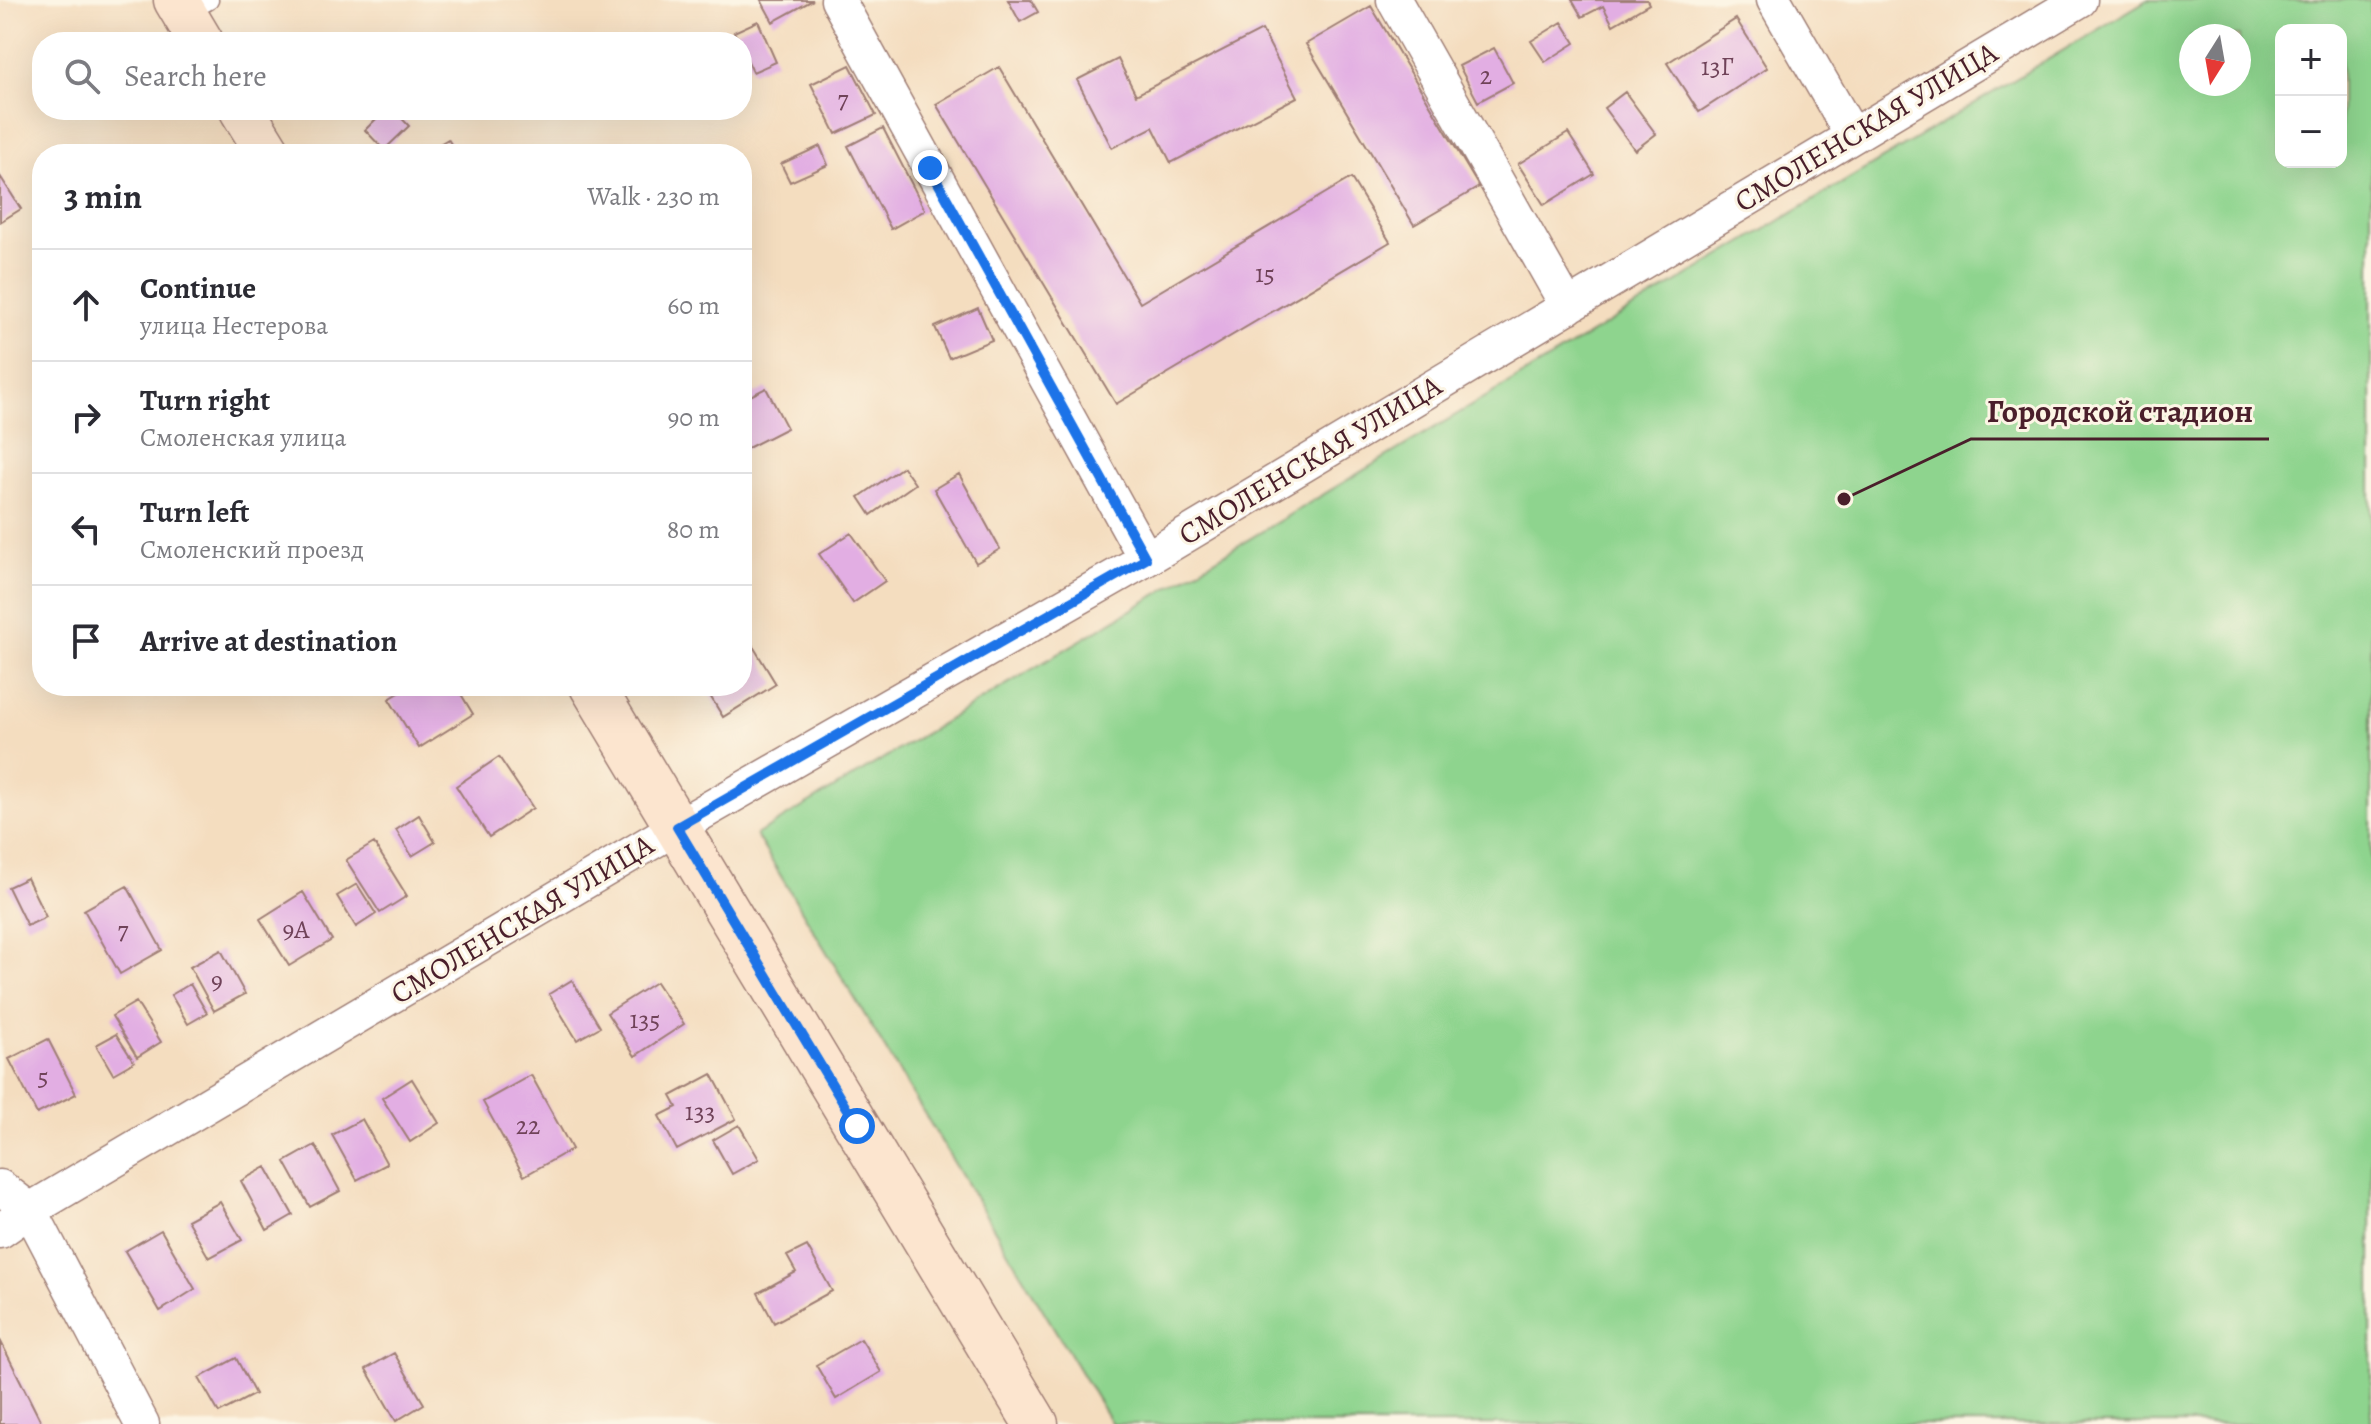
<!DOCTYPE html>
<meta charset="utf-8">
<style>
:root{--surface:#fff;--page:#f7f7f7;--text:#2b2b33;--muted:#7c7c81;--line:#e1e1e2}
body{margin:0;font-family:Alegreya,serif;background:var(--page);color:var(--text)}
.controls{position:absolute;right:24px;top:24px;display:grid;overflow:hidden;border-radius:16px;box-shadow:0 8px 32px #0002}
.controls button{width:72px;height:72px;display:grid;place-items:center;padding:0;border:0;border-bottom:2px solid var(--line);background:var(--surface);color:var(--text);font:40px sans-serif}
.compass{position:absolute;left:2179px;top:24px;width:72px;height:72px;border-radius:50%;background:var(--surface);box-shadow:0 8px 32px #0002;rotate:191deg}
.stop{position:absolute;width:24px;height:24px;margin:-18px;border:6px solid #1a73e8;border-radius:50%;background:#fff}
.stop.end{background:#1a73e8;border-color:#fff;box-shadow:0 2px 8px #0008}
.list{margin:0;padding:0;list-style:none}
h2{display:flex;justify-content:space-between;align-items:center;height:104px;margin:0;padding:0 32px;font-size:34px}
h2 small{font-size:26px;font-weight:400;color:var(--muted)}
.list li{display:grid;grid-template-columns:52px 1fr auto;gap:24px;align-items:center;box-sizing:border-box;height:112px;padding:0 32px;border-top:2px solid var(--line)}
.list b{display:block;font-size:30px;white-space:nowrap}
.list p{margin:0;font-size:26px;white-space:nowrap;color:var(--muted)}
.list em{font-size:26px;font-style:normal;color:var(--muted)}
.icon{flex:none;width:44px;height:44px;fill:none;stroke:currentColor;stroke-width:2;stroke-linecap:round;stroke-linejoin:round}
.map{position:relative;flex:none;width:2371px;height:1424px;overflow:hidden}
.search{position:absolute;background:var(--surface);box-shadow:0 8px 32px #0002;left:32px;top:32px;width:720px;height:88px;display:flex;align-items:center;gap:20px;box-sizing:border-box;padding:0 28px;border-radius:32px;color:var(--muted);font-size:30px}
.panel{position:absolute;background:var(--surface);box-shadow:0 8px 32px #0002;left:32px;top:144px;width:720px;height:552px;border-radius:32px}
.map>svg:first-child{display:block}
.green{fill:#8ed48e;stroke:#6c7a5c;stroke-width:2;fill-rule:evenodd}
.building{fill:#e2aee3}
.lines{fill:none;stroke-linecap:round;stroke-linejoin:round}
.service-casing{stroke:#9f7e75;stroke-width:21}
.minor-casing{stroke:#9f7e75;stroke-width:37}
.secondary-casing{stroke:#9f7e75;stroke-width:47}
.service{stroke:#fff;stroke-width:18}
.minor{stroke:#fff;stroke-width:34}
.secondary{stroke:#fce5cf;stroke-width:44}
.route{stroke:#1a73e8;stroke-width:10}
.labels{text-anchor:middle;stroke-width:6;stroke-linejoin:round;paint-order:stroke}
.number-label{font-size:26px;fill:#704359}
.street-label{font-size:30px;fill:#4a1f2b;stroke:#fcf5e5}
.leader{fill:none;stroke:#4a1f2b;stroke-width:3}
.callout-dot{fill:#4a1f2b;stroke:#fcf5e5;stroke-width:3}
.callout-label{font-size:32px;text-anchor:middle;font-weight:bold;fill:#4a1f2b;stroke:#fcf5e5;stroke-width:6;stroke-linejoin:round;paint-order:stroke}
</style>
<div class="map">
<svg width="2371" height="1424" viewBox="0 0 2371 1424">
<rect width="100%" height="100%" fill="#fcf5e5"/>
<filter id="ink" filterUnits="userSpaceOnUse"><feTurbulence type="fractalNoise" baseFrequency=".0125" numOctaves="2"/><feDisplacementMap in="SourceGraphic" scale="16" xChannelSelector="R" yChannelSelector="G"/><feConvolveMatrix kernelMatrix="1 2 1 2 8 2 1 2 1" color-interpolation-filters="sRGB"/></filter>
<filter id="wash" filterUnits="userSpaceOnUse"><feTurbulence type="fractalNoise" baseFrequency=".006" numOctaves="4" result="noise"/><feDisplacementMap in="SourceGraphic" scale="32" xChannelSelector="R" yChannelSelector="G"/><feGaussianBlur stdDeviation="1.8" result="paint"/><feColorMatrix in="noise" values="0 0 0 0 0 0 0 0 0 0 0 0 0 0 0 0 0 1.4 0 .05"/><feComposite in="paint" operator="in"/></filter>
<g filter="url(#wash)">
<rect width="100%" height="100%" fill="#f4ddbf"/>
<path class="green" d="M 2147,0 L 2371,0 L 2371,1424 L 1112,1424 L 756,835 ZM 2341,30 L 2341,162 L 2281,162 L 2281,30 ZM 2191,36 L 2239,36 L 2239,84 L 2191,84 Z"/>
<g id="blocks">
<path class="building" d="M 761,0 L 813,0 L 773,22 Z
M 1008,0 L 1031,0 L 1038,12 L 1020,22 Z
M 1572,0 L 1647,0 L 1649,4 L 1613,25 L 1603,6 L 1582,17 Z
M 1371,6 L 1479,187 L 1414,225 L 1306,44 Z
M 1736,19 L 1767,68 L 1699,112 L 1667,63 Z
M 758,21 L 776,62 L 753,72 L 742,49 L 742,42 L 739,42 L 734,32 Z
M 1562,22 L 1575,43 L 1545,62 L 1531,41 Z
M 1262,30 L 1297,97 L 1171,163 L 1153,127 L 1112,148 L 1077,80 L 1118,59 L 1136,95 Z
M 1494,48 L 1513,83 L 1478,102 L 1459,66 Z
M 850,65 L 876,115 L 836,134 L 811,84 Z
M 999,67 L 1140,303 L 1351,178 L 1390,242 L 1116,404 L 936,104 Z
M 1625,92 L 1656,134 L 1635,150 L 1604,108 Z
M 385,110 L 394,110 L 409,126 L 384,150 L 365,130 Z
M 883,128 L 925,210 L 891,229 L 848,146 Z
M 1568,133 L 1594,174 L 1544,205 L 1518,164 Z
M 448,139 L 457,154 L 423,154 Z
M 629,144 L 634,154 L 609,154 Z
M 820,146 L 828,165 L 790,182 L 781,164 Z
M 0,176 L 21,209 L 0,222 Z
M 978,308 L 992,340 L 949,358 L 935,327 Z
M 766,388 L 787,428 L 742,451 L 742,400 Z
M 903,467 L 915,484 L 871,515 L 859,497 Z
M 959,474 L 1000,549 L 976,563 L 934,489 Z
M 851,533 L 885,581 L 853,603 L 819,554 Z
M 742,628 L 776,684 L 723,717 L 704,686 L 742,686 Z
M 411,686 L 456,686 L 473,714 L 419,748 L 389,699 Z
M 499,757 L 533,808 L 489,837 L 456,786 Z
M 419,815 L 435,842 L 412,856 L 396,830 Z
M 374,843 L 407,896 L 380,913 L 346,860 Z
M 27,878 L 46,917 L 27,926 L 8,887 Z
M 357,884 L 376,914 L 356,927 L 337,896 Z
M 127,886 L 162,950 L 120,974 L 84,910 Z
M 303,892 L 332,940 L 289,966 L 260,919 Z
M 221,950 L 245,994 L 214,1011 L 190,967 Z
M 572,980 L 600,1027 L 577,1040 L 549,994 Z
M 656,982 L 684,1024 L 635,1056 L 607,1013 Z
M 190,984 L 207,1013 L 188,1024 L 171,995 Z
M 136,1002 L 161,1042 L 137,1057 L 112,1016 Z
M 116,1034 L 134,1062 L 113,1074 L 96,1045 Z
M 48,1039 L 76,1094 L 37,1114 L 9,1059 Z
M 712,1074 L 736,1119 L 677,1150 L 659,1116 L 677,1107 L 671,1096 Z
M 531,1075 L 572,1149 L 524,1176 L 483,1102 Z
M 412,1079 L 439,1123 L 410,1142 L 382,1098 Z
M 362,1119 L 387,1164 L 357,1180 L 332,1135 Z
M 739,1125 L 759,1159 L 732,1174 L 713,1140 Z
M 315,1145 L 340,1191 L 310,1207 L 285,1162 Z
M 266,1167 L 293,1215 L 267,1230 L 241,1181 Z
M 220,1202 L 242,1240 L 209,1258 L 187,1220 Z
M 161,1230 L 195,1289 L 160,1311 L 125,1251 Z
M 807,1246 L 832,1291 L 774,1323 L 758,1293 L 796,1272 L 787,1256 Z
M 861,1339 L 881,1372 L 836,1399 L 816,1365 Z
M 0,1340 L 42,1424 L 0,1424 Z
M 394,1353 L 424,1404 L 396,1421 L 366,1369 Z
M 236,1358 L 255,1394 L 219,1413 L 199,1378 Z"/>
</g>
</g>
<g filter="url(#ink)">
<use href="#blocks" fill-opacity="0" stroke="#9f7e75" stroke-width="2"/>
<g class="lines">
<defs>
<path id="service" d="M 184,14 L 209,0"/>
<path id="minor" d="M 838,0 L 1146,559
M 1394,0 L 1568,307
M 1774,0 L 1852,135
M 0,1187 L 30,1210 L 142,1424
M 0,1231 L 30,1210 L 677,827 L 1146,559 L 2080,0"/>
<path id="secondary" d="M 176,0 L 201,42
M 242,110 L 269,154
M 592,686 L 1036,1424"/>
</defs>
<use href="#service" class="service-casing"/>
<use href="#minor" class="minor-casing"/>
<use href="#secondary" class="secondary-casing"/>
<use href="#service" class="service"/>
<use href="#minor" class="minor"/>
<use href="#secondary" class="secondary"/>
</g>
</g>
<g class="lines" filter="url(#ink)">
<path class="route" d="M 857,1126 L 677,827 L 1146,559 L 930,168"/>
</g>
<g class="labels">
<g class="number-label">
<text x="1717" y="75">13Г</text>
<text x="1486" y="84">2</text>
<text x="843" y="108">7</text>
<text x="1265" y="282">15</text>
<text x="296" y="938">9А</text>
<text x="123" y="939">7</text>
<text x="217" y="989">9</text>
<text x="645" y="1028">135</text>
<text x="43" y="1085">5</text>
<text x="700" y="1120">133</text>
<text x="528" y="1134">22</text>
</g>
<g class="street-label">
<text transform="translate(1866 127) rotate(-31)" y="10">СМОЛЕНСКАЯ УЛИЦА</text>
<text transform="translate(1310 460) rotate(-31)" y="10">СМОЛЕНСКАЯ УЛИЦА</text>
<text transform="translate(522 919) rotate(-31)" y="10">СМОЛЕНСКАЯ УЛИЦА</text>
</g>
</g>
<path class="leader" d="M1844 499L1971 439H2269"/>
<circle class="callout-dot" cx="1844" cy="499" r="8"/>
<g class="callout-label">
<text x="2120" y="422">Городской стадион</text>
</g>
</svg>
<div class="controls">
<button>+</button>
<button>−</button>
</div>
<svg class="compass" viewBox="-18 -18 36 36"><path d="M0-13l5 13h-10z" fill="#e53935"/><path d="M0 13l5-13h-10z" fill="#7c7c81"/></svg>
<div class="stop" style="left:857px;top:1126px"></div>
<div class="stop end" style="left:930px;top:168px"></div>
<div class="search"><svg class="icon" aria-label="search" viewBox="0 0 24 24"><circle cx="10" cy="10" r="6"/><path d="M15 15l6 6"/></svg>Search here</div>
<section class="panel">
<h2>3 min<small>Walk · 230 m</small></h2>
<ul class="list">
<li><svg class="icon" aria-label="ahead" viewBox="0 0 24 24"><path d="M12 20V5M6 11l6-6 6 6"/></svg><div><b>Continue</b><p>улица Нестерова</p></div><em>60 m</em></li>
<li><svg class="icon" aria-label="right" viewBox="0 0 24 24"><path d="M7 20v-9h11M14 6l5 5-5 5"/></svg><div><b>Turn right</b><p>Смоленская улица</p></div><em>90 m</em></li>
<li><svg class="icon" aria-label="left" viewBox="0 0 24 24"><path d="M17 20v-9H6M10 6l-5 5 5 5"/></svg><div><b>Turn left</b><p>Смоленский проезд</p></div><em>80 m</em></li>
<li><svg class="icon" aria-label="arrive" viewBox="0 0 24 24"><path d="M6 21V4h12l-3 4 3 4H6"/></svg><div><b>Arrive at destination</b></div></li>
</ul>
</section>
</div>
